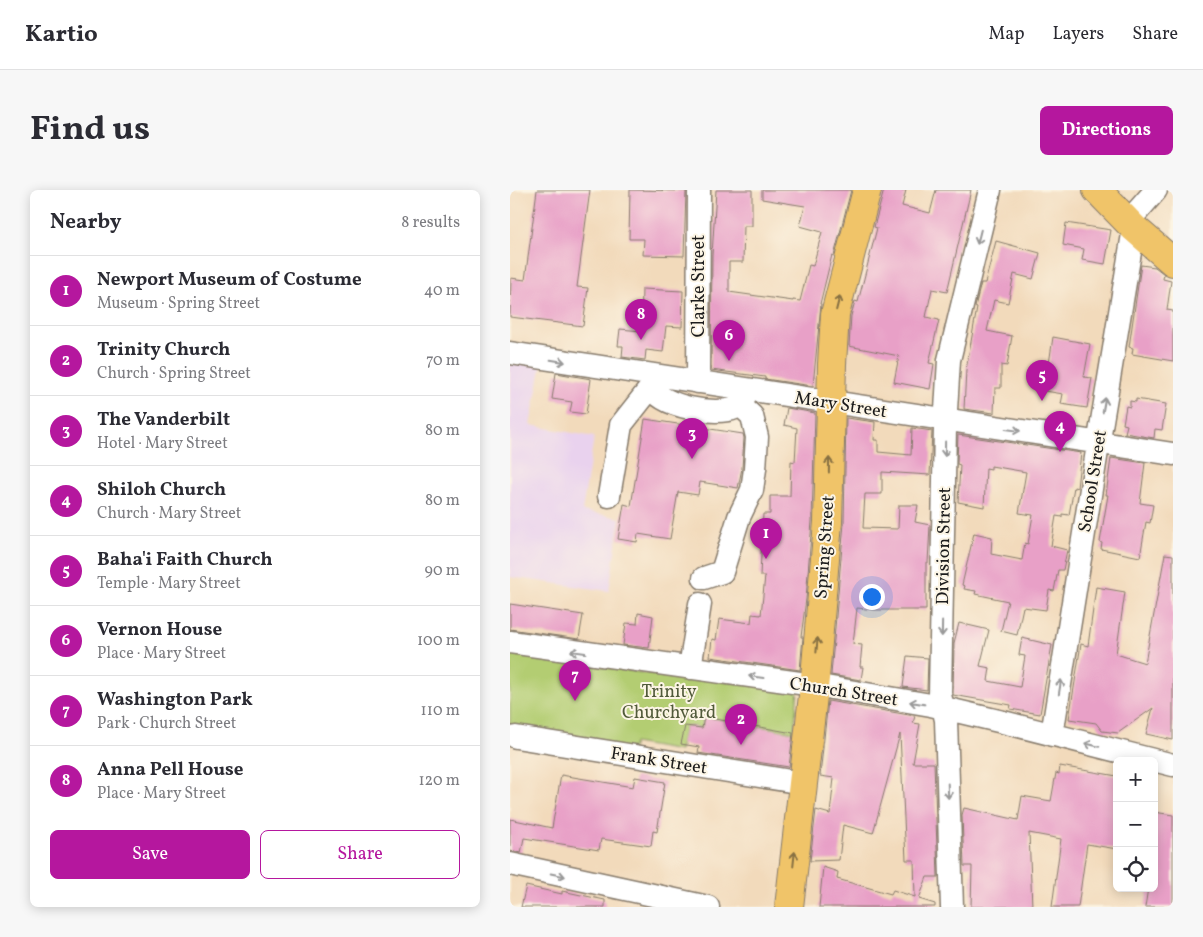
<!DOCTYPE html>
<meta charset="utf-8">
<style>
:root{--surface:#fff;--page:#f7f7f7;--text:#2b2b33;--muted:#7c7c81;--line:#e1e1e2;--accent:#b5179e}
body{margin:0;font-family:Vollkorn,serif;background:var(--page);color:var(--text)}
.controls{position:absolute;right:15px;bottom:15px;display:grid;overflow:hidden;border-radius:8px;box-shadow:0 2px 12px #0003}
.controls button{width:45px;height:45px;display:grid;place-items:center;padding:0;border:0;border-bottom:1px solid var(--line);background:var(--surface);color:var(--text);font:25px sans-serif}
.you{position:absolute;left:361px;top:406px;width:18px;height:18px;margin:-12px;border:4px solid #fff;border-radius:50%;background:#1a73e8;box-shadow:0 0 0 8px #1a73e833}
.badge{display:grid;place-items:center;width:32px;height:32px;border-radius:50%;background:var(--accent);color:#fff;font-size:16px;font-weight:700}
.pin{position:absolute;translate:-50% -41px;filter:drop-shadow(0 1px 2px #0008)}
.pin::after{content:'';position:absolute;top:26px;width:18px;height:15px;background:inherit;clip-path:polygon(0 0,100% 0,50% 100%)}
.list{margin:0;padding:0;list-style:none}
h2{display:flex;justify-content:space-between;align-items:center;height:65px;margin:0;padding:0 20px;font-size:21px}
h2 small{font-size:16px;font-weight:400;color:var(--muted)}
.list li{display:grid;grid-template-columns:32px 1fr auto;gap:15px;align-items:center;box-sizing:border-box;height:70px;padding:0 20px;border-top:1px solid var(--line)}
.list b{display:block;font-size:19px;white-space:nowrap}
.list p{margin:0;font-size:16px;white-space:nowrap;color:var(--muted)}
.list em{font-size:16px;font-style:normal;color:var(--muted)}
.actions{display:flex;gap:10px;padding:15px 20px}
.actions a{flex:1;padding:11px 0;border:1px solid var(--accent);border-radius:8px;text-align:center;font-size:18px;color:var(--accent)}
.actions .main{background:var(--accent);color:#fff}
.icon{flex:none;width:28px;height:28px;fill:none;stroke:currentColor;stroke-width:2;stroke-linecap:round;stroke-linejoin:round}
.map{position:relative;flex:none;width:663px;height:717px;overflow:hidden;border-radius:8px}
header{display:flex;align-items:center;gap:30px;box-sizing:border-box;height:70px;padding:0 25px;background:var(--surface);border-bottom:1px solid var(--line)}
header strong{font-size:24px}
nav{display:flex;gap:28px;margin-inline-start:auto;font-size:18px}
.intro{display:flex;align-items:center;justify-content:space-between;box-sizing:border-box;height:120px;padding:0 30px}
h1{margin:0;font-size:35px}
.button{padding:12px 22px;border-radius:8px;background:var(--accent);color:#fff;font-size:18px;font-weight:700}
main{display:flex;gap:30px;padding:0 30px}
aside{flex:1;background:var(--surface);border-radius:8px;box-shadow:0 2px 12px #0003}
.map>svg:first-child{display:block}
.built{fill:#e9d2ee}
.green{fill:#b3cd72;stroke:#687447}
.building{fill:#e8a0c7}
.lines{fill:none;stroke-linecap:round;stroke-linejoin:round}
.minor-casing{stroke:#877b6c;stroke-width:25}
.major-casing{stroke:#877b6c;stroke-width:30}
.minor{stroke:#fff;stroke-width:22}
.major{stroke:#f0c469;stroke-width:28}
.oneway{stroke:#999}
.oneway2{stroke:#867042}
.labels{text-anchor:middle;stroke-width:4;stroke-linejoin:round;paint-order:stroke}
.street-label{font-size:18px;fill:#1c1c1c;stroke:#fcf5e5}
.park-label{font-size:18px;fill:#515a3a;stroke:#fcf5e5}
</style>
<header>
<strong>Kartio</strong>
<nav><a>Map</a><a>Layers</a><a>Share</a></nav>
</header>
<div class="intro"><h1>Find us</h1><a class="button">Directions</a></div>
<main>
<aside>
<h2>Nearby<small>8 results</small></h2>
<ul class="list">
<li><span class="badge">1</span><div><b>Newport Museum of Costume</b><p>Museum · Spring Street</p></div><em>40 m</em></li>
<li><span class="badge">2</span><div><b>Trinity Church</b><p>Church · Spring Street</p></div><em>70 m</em></li>
<li><span class="badge">3</span><div><b>The Vanderbilt</b><p>Hotel · Mary Street</p></div><em>80 m</em></li>
<li><span class="badge">4</span><div><b>Shiloh Church</b><p>Church · Mary Street</p></div><em>80 m</em></li>
<li><span class="badge">5</span><div><b>Baha'i Faith Church</b><p>Temple · Mary Street</p></div><em>90 m</em></li>
<li><span class="badge">6</span><div><b>Vernon House</b><p>Place · Mary Street</p></div><em>100 m</em></li>
<li><span class="badge">7</span><div><b>Washington Park</b><p>Park · Church Street</p></div><em>110 m</em></li>
<li><span class="badge">8</span><div><b>Anna Pell House</b><p>Place · Mary Street</p></div><em>120 m</em></li>
</ul>
<div class="actions"><a class="main">Save</a><a>Share</a></div>
</aside>
<div class="map">
<svg width="663" height="717" viewBox="0 0 663 717">
<rect width="100%" height="100%" fill="#fcf5e5"/>
<filter id="ink" filterUnits="userSpaceOnUse"><feTurbulence type="fractalNoise" baseFrequency=".02" numOctaves="2"/><feDisplacementMap in="SourceGraphic" scale="10" xChannelSelector="R" yChannelSelector="G"/><feConvolveMatrix kernelMatrix="1 2 1 2 8 2 1 2 1" color-interpolation-filters="sRGB"/></filter>
<filter id="wash" filterUnits="userSpaceOnUse"><feTurbulence type="fractalNoise" baseFrequency=".0096" numOctaves="4" result="noise"/><feDisplacementMap in="SourceGraphic" scale="20" xChannelSelector="R" yChannelSelector="G"/><feGaussianBlur stdDeviation="1.12" result="paint"/><feColorMatrix in="noise" values="0 0 0 0 0 0 0 0 0 0 0 0 0 0 0 0 0 1.4 0 .05"/><feComposite in="paint" operator="in"/></filter>
<g filter="url(#wash)">
<rect width="100%" height="100%" fill="#f2dabb"/>
<path class="built" d="M 0,163 L 33,168 L 20,235 L 84,247 L 72,321 L 110,328 L 99,401 L 0,387 Z"/>
<path class="green" d="M 0,463 L 134,483 L 288,500 L 284,542 L 194,527 L 192,538 L 175,536 L 170,561 L 124,553 L 122,560 L 0,545 Z"/>
<g id="blocks">
<path class="building" d="M 27,0 L 80,0 L 67,97 L 78,98 L 73,136 L 0,127 L 1,88 L 15,90 Z
M 120,0 L 176,1 L 174,66 L 133,65 L 134,49 L 119,49 Z
M 206,0 L 242,0 L 242,36 L 234,36 L 233,72 L 219,72 L 219,102 L 283,111 L 283,110 L 290,111 L 299,75 L 303,76 L 312,42 L 290,36 L 295,16 L 252,9 L 252,0 L 341,0 L 324,66 L 322,65 L 310,114 L 311,114 L 303,196 L 255,189 L 255,187 L 201,180 L 202,66 Z
M 374,0 L 396,0 L 392,16 L 420,23 L 426,0 L 461,0 L 437,102 L 422,99 L 416,127 L 429,130 L 419,173 L 424,174 L 420,199 L 384,192 L 389,166 L 339,156 L 341,126 L 345,111 L 348,112 L 367,38 L 364,37 Z
M 556,33 L 601,40 L 595,74 L 572,70 L 574,59 L 553,55 Z
M 486,51 L 530,63 L 523,89 L 504,84 L 498,113 L 484,110 L 477,141 L 502,146 L 497,176 L 491,175 L 491,198 L 485,198 L 484,223 L 454,219 L 456,180 L 467,118 L 465,117 L 471,93 L 475,93 Z
M 631,75 L 645,77 L 654,84 L 653,89 L 661,91 L 657,120 L 663,121 L 663,171 L 622,164 L 623,158 L 619,157 Z
M 132,99 L 173,101 L 172,137 L 156,136 L 153,162 L 136,160 L 135,170 L 112,167 L 113,156 L 108,156 L 110,139 L 131,141 Z
M 543,147 L 580,154 L 574,187 L 582,188 L 577,218 L 551,214 L 553,204 L 535,201 Z
M 46,183 L 81,189 L 76,224 L 60,222 L 62,212 L 42,209 Z
M 626,209 L 656,214 L 652,240 L 645,239 L 644,248 L 615,243 L 617,235 L 613,234 L 616,216 L 620,217 L 620,211 L 626,212 Z
M 277,218 L 305,223 L 302,331 L 296,409 L 291,447 L 293,447 L 290,480 L 200,467 L 202,449 L 206,450 L 209,429 L 241,433 L 242,424 L 251,425 L 255,386 L 250,386 L 253,324 L 260,324 L 260,306 L 280,306 L 281,271 L 285,272 L 287,238 L 274,235 Z
M 336,228 L 365,232 L 364,250 L 368,250 L 368,262 L 401,265 L 402,238 L 422,241 L 420,285 L 372,282 L 372,304 L 355,304 L 353,338 L 388,339 L 389,315 L 408,315 L 405,332 L 420,335 L 418,373 L 416,373 L 416,420 L 365,420 L 347,418 L 343,454 L 352,455 L 350,477 L 353,477 L 351,490 L 321,485 L 334,333 Z
M 135,229 L 233,244 L 234,248 L 232,278 L 228,298 L 190,292 L 188,305 L 168,302 L 160,349 L 128,344 L 127,352 L 108,349 L 114,314 L 121,316 Z
M 448,245 L 571,263 L 567,298 L 564,297 L 559,325 L 552,324 L 552,327 L 546,326 L 541,356 L 557,360 L 553,380 L 548,380 L 544,401 L 539,400 L 536,420 L 513,417 L 507,445 L 491,441 L 498,411 L 465,404 L 466,401 L 454,399 L 455,396 L 452,395 L 464,343 L 482,347 L 481,364 L 512,370 L 515,353 L 518,354 L 523,325 L 509,323 L 516,282 L 481,276 L 481,279 L 476,278 L 474,317 L 448,312 L 450,275 L 447,274 Z
M 601,268 L 635,273 L 630,313 L 643,315 L 640,333 L 636,332 L 630,367 L 591,359 L 592,353 L 590,352 L 598,305 L 596,305 Z
M 655,364 L 663,365 L 663,550 L 636,544 L 643,518 L 608,543 L 592,541 L 586,533 L 559,529 L 571,454 L 578,456 L 586,397 L 615,402 L 606,464 L 635,473 Z
M 0,414 L 73,425 L 69,449 L 0,439 Z
M 128,423 L 143,426 L 139,458 L 113,455 L 116,433 L 127,434 Z
M 449,433 L 479,440 L 470,476 L 480,478 L 478,491 L 510,497 L 515,466 L 509,465 L 512,448 L 542,455 L 530,524 L 500,519 L 501,515 L 443,505 L 444,453 Z
M 397,466 L 418,468 L 417,500 L 393,497 Z
M 318,511 L 405,526 L 403,533 L 410,534 L 403,573 L 424,573 L 428,687 L 417,687 L 409,709 L 425,714 L 425,717 L 309,717 L 313,677 L 328,682 L 327,689 L 381,704 L 383,700 L 405,707 L 404,670 L 396,670 L 390,544 L 363,643 L 333,635 L 329,670 L 300,671 L 306,620 L 320,624 L 324,588 L 310,586 Z
M 194,527 L 283,543 L 279,577 L 188,563 L 189,557 L 171,554 L 175,536 L 192,538 Z
M 550,576 L 607,586 L 607,659 L 577,654 L 568,717 L 542,717 L 551,649 L 519,643 L 522,717 L 461,717 L 462,676 L 454,676 L 452,625 L 454,618 L 508,630 L 512,606 L 541,611 L 546,583 L 549,584 Z
M 51,585 L 123,597 L 125,587 L 155,592 L 147,642 L 143,641 L 141,656 L 91,649 L 89,660 L 14,648 L 11,663 L 0,661 L 0,629 L 42,638 Z
M 644,622 L 663,625 L 663,717 L 635,717 L 638,698 L 644,698 Z
M 16,696 L 52,704 L 52,701 L 95,710 L 95,717 L 11,717 Z"/>
</g>
</g>
<g filter="url(#ink)">
<use href="#blocks" fill-opacity="0" stroke="#877b6c" stroke-width="1"/>
<g class="lines">
<defs>
<path id="minor" d="M 618,32 L 646,0
M 0,163 L 663,264
M 141,185 C 141,189 140,194 142,197 C 151,217 206,226 225,218 C 231,215 234,209 237,203
M 188,192 L 189,0
M 99,306 L 111,235 L 141,197
M 194,388 L 212,382 L 229,327 L 242,300 L 245,279 L 247,247 L 242,226 L 229,214
M 0,452 L 304,495 L 421,515 L 493,532 L 663,575
M 180,478 L 190,414
M 542,545 L 587,261 L 624,38
M 6,547 L 293,593
M 0,674 L 198,717
M 442,717 L 436,530 L 430,505 L 435,237 L 439,170 L 480,0"/>
<path id="major" d="M 587,0 L 624,38 L 663,72
M 279,717 L 305,488 L 318,332 L 322,174 L 325,124 L 357,0"/>
</defs>
<use href="#minor" class="minor-casing"/>
<use href="#major" class="major-casing"/>
<use href="#minor" class="minor"/>
<use href="#major" class="major"/>
</g>
<defs><path id="oneway-shaft" d="M-6 0H5M1.5-3L5.5 0L1.5 3" fill="none" stroke-width="1.6" stroke-linecap="round" stroke-linejoin="round" transform="scale(1.25)"/></defs>
<g class="oneway">
<use href="#oneway-shaft" transform="translate(469 47) rotate(104)"/>
<use href="#oneway-shaft" transform="translate(48 171) rotate(9)"/>
<use href="#oneway-shaft" transform="translate(594 215) rotate(-80)"/>
<use href="#oneway-shaft" transform="translate(503 240) rotate(8)"/>
<use href="#oneway-shaft" transform="translate(435 259) rotate(91)"/>
<use href="#oneway-shaft" transform="translate(432 439) rotate(91)"/>
<use href="#oneway-shaft" transform="translate(68 462) rotate(-172)"/>
<use href="#oneway-shaft" transform="translate(246 487) rotate(-172)"/>
<use href="#oneway-shaft" transform="translate(550 497) rotate(-81)"/>
<use href="#oneway-shaft" transform="translate(407 513) rotate(-170)"/>
<use href="#oneway-shaft" transform="translate(582 555) rotate(-166)"/>
<use href="#oneway-shaft" transform="translate(438 601) rotate(88)"/>
<use href="#oneway-shaft" transform="translate(48 685) rotate(12)"/>
</g>
<g class="oneway2">
<use href="#oneway-shaft" transform="translate(328 113) rotate(-76)"/>
<use href="#oneway-shaft" transform="translate(319 275) rotate(-89)"/>
<use href="#oneway-shaft" transform="translate(307 455) rotate(-85)"/>
<use href="#oneway-shaft" transform="translate(284 669) rotate(-84)"/>
</g>
</g>
<g class="labels">
<g class="street-label">
<text transform="translate(188 96) rotate(-90)" y="6">Clarke Street</text>
<text transform="translate(331 214) rotate(9)" y="6">Mary Street</text>
<text transform="translate(582 291) rotate(-81)" y="6">School Street</text>
<text transform="translate(433 356) rotate(-89)" y="6">Division Street</text>
<text transform="translate(314 357) rotate(-86)" y="6">Spring Street</text>
<text transform="translate(334 501) rotate(9)" y="6">Church Street</text>
<text transform="translate(149 570) rotate(9)" y="6">Frank Street</text>
</g>
<g class="park-label">
<text x="159" y="507">Trinity<tspan x="159" dy="21">Churchyard</tspan></text>
</g>
</g>
</svg>
<div class="controls">
<button>+</button>
<button>−</button>
<button><svg class="icon" aria-label="locate" viewBox="0 0 24 24"><circle cx="12" cy="12" r="6"/><path d="M12 2v4M12 18v4M2 12h4M18 12h4"/></svg></button>
</div>
<div class="you"></div>
<div class="pin badge" style="left:256px;top:369px">1</div>
<div class="pin badge" style="left:231px;top:555px">2</div>
<div class="pin badge" style="left:182px;top:269px">3</div>
<div class="pin badge" style="left:550px;top:262px">4</div>
<div class="pin badge" style="left:532px;top:211px">5</div>
<div class="pin badge" style="left:219px;top:171px">6</div>
<div class="pin badge" style="left:65px;top:511px">7</div>
<div class="pin badge" style="left:131px;top:150px">8</div>
</div>
</main>
